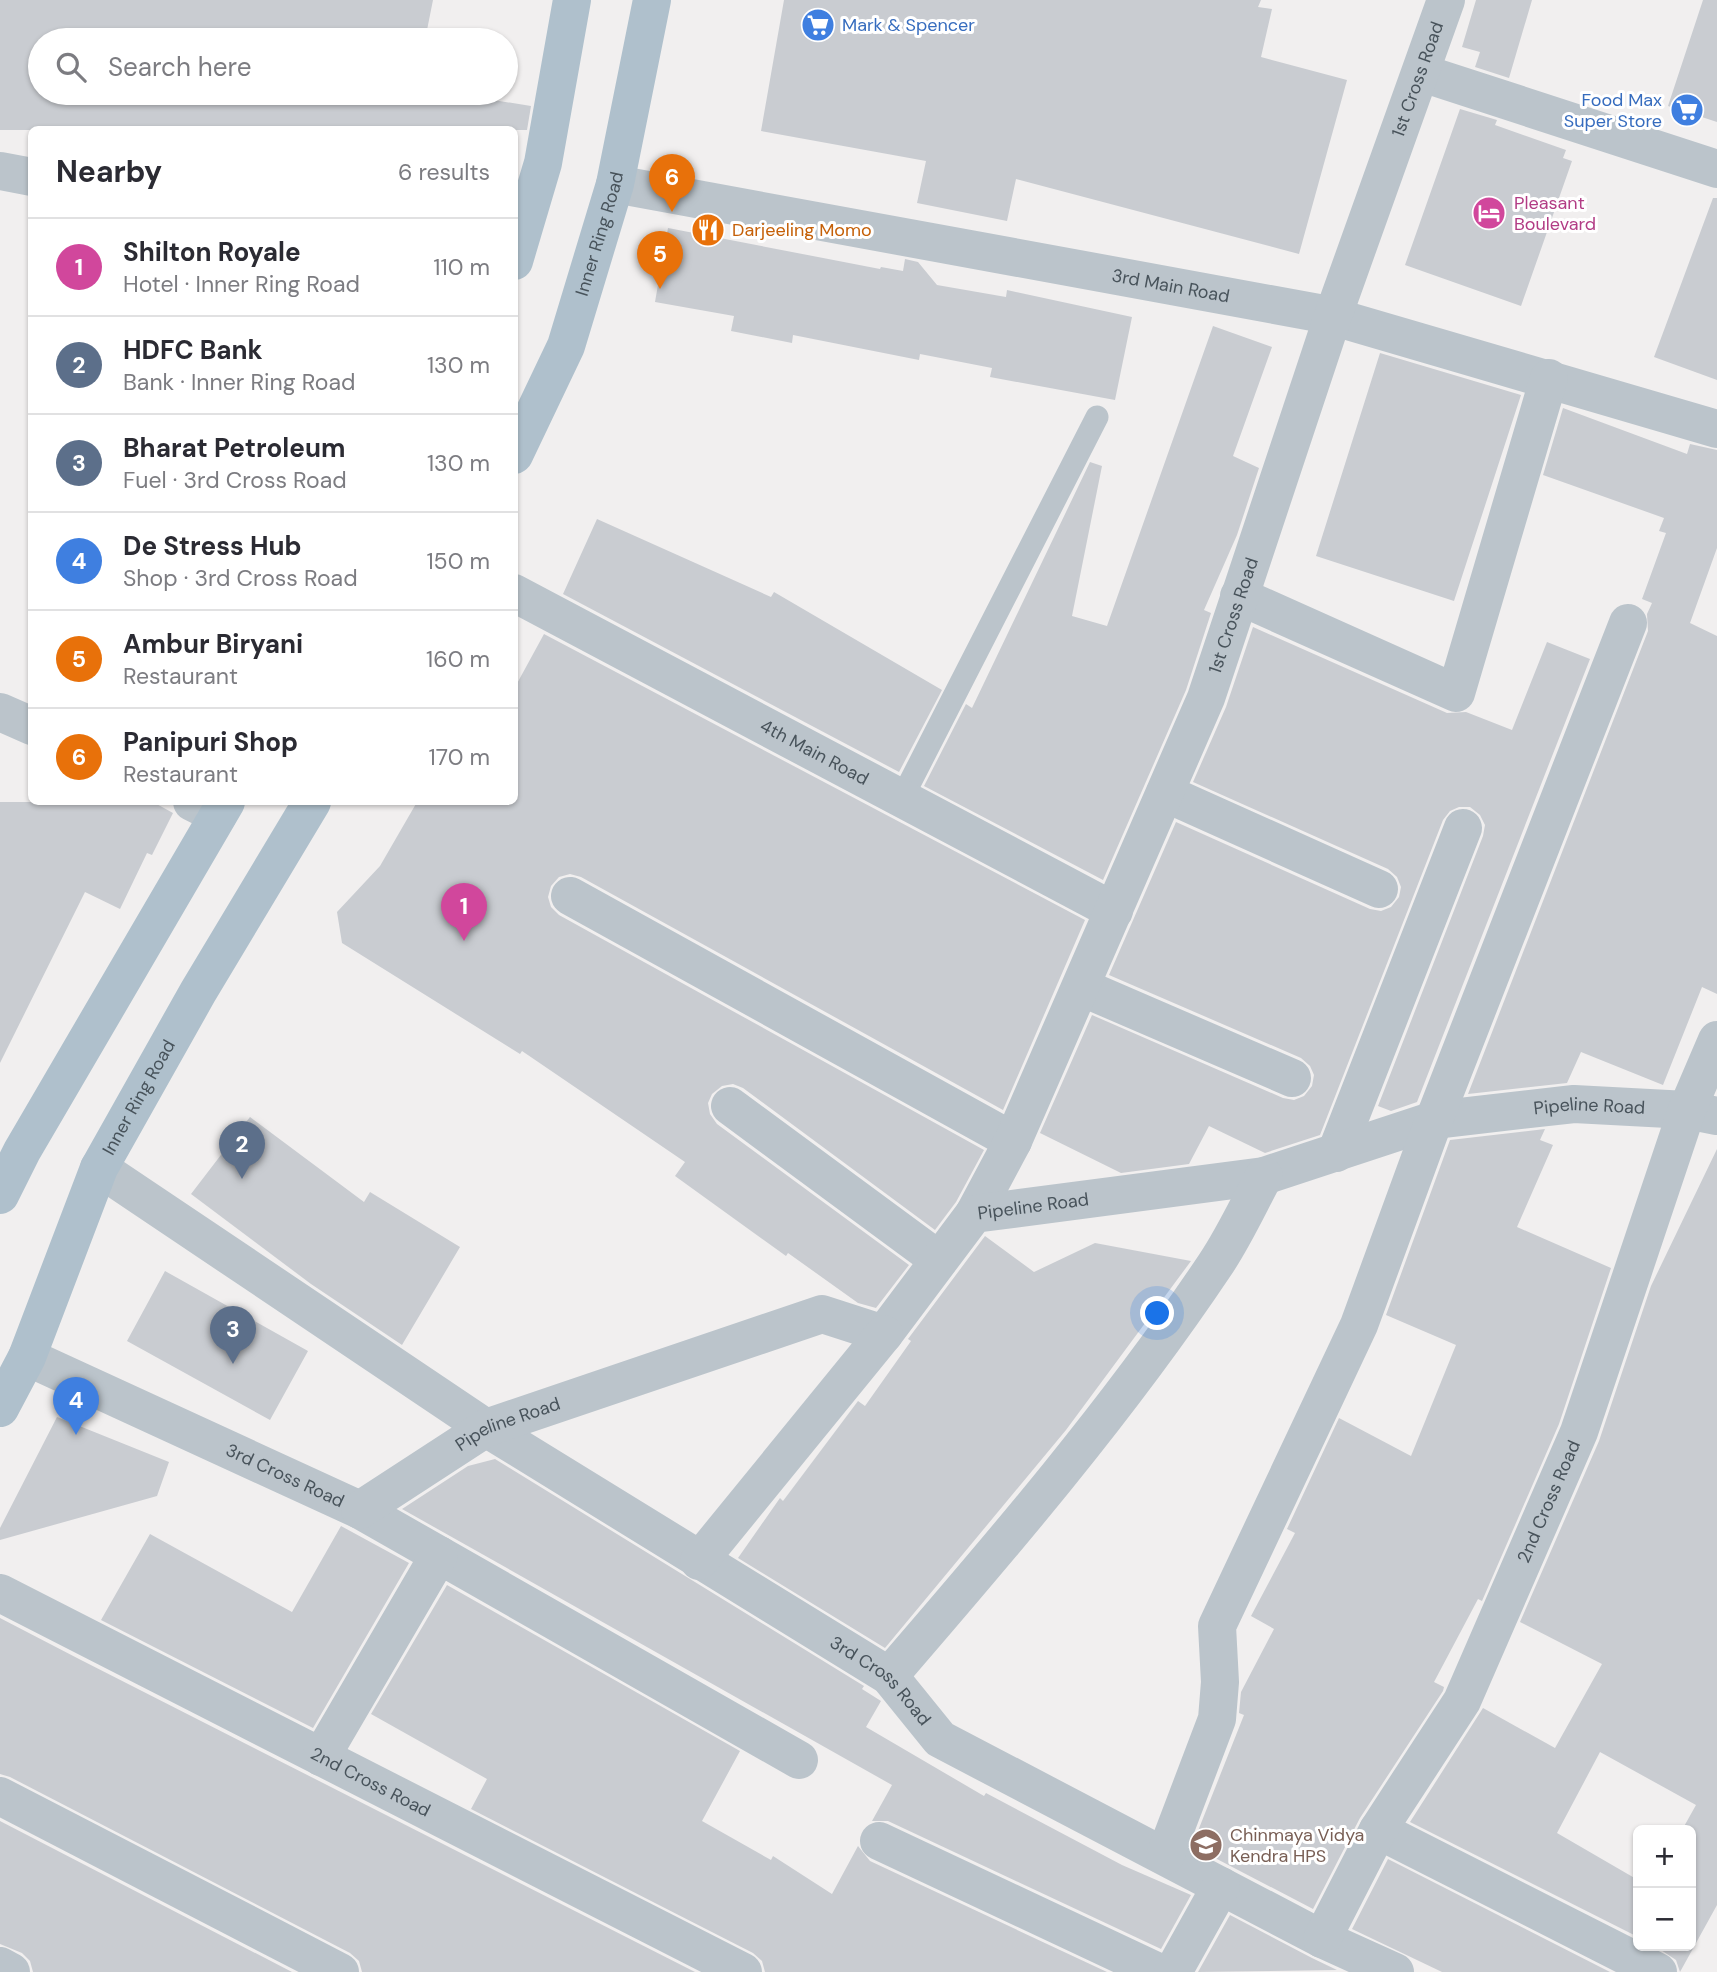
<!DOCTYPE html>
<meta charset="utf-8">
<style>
:root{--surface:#fff;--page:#f7f7f7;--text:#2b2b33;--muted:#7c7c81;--line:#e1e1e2;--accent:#b45309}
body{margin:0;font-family:"DM Sans",sans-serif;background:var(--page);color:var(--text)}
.controls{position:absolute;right:21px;bottom:21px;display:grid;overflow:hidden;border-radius:10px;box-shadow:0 2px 5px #0004}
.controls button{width:63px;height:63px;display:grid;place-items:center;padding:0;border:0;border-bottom:2px solid var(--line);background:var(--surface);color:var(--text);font:35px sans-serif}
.you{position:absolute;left:1158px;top:1314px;width:24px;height:24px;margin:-18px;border:5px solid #fff;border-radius:50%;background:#1a73e8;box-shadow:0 0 0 10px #1a73e833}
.badge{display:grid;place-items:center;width:46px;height:46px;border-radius:50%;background:var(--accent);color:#fff;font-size:23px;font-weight:700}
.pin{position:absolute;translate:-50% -58px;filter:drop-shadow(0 2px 4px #0008)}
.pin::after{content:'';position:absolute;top:37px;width:24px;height:21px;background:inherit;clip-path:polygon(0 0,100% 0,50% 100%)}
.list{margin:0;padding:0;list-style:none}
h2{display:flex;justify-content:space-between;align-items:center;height:91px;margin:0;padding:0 28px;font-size:30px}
h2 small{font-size:23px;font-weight:400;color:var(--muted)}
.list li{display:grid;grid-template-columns:46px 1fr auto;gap:21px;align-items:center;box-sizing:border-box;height:98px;padding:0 28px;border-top:2px solid var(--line)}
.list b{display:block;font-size:26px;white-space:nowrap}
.list p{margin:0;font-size:23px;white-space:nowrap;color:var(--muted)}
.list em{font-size:23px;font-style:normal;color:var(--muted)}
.icon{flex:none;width:38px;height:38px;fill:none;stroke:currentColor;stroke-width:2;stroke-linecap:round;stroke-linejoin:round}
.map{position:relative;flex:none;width:1717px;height:1972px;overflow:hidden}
.search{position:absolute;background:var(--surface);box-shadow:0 2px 5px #0004;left:28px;top:28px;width:490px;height:77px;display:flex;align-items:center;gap:18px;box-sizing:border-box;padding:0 24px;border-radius:38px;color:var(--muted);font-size:26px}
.panel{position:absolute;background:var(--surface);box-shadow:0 2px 5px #0004;left:28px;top:126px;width:490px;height:679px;border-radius:10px}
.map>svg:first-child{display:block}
.building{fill:#c9ccd1}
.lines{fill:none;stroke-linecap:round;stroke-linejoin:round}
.service{stroke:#bbc4cb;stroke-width:23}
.minor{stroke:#bbc4cb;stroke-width:38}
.primary{stroke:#afc0cc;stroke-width:38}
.labels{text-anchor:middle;stroke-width:6;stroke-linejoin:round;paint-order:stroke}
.shop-label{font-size:18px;fill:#366cbe;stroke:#fff;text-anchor:start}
.street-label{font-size:18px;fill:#48535b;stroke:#fff}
.hotel-label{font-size:18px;fill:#b23c85;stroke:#fff;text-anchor:start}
.food-label{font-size:18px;fill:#c56008;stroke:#fff;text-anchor:start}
.education-label{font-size:18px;fill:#785e54;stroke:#fff;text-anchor:start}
</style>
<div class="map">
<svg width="1717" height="1972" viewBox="0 0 1717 1972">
<rect width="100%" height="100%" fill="#f1efef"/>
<path class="building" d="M 0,0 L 433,0 L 425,40 L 40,40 L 40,93 L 450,93 L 531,106 L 527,130 L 0,130 Z
M 784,0 L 1261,0 L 1258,7 L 1272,9 L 1261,57 L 1347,80 L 1299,254 L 1016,179 L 1007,221 L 917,203 L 926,161 L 761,131 Z
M 1476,0 L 1532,0 L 1509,78 L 1475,67 L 1480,52 L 1462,47 Z
M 1703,0 L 1717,0 L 1717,122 L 1668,106 Z
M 1460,109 L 1497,120 L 1495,125 L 1566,150 L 1563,158 L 1572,161 L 1521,306 L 1405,265 Z
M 1713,198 L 1717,198 L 1717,380 L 1654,357 Z
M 668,228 L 880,269 L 881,267 L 903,271 L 905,259 L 918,262 L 937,285 L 1006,297 L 1007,290 L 1132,317 L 1115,400 L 990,377 L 992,368 L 920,354 L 919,360 L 793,335 L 792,343 L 731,331 L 734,316 L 655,302 Z
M 1213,326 L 1272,347 L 1233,456 L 1259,468 L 1237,535 L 1204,610 L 1211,613 L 1186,690 L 1103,880 L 924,786 L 966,704 L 972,708 L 1090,462 L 1102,466 L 1072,616 L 1107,626 Z
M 1380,353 L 1521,395 L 1454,601 L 1316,556 Z
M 1563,408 L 1687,454 L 1690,444 L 1717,450 L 1717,548 L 1690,623 L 1717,636 L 1717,994 L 1702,987 L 1663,1085 L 1581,1052 L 1567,1083 L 1468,1094 L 1648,631 L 1647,614 L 1652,603 L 1642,599 L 1666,533 L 1659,531 L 1664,518 L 1543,475 Z
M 597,519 L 771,597 L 774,592 L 942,690 L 899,772 L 563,594 Z
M 1253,627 L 1447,713 L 1466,712 L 1512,730 L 1547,642 L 1590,659 L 1417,1102 L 1391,1111 L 1378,1106 L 1483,836 L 1485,825 L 1480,815 L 1470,807 L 1459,807 L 1450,811 L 1443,820 L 1320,1135 L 1265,1153 L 1209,1126 L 1189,1164 L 1121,1173 L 1040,1133 L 1092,1015 L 1283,1098 L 1294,1100 L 1304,1096 L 1312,1086 L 1314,1075 L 1310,1066 L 1301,1058 L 1109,975 L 1176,822 L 1370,909 L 1381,911 L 1391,907 L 1399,897 L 1401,887 L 1397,877 L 1388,869 L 1193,782 L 1226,707 Z
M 544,634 L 1085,920 L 1003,1110 L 581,877 L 570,874 L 559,877 L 551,886 L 548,897 L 551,907 L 559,915 L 984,1150 L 956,1202 L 935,1230 L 743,1088 L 733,1084 L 722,1086 L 712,1094 L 708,1103 L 710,1114 L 717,1124 L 909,1265 L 876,1308 L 858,1303 L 788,1253 L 786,1256 L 675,1176 L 685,1162 L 522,1051 L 520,1054 L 342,943 L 337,912 L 380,866 L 417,802 L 514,802 L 514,689 Z
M 0,802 L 153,802 L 173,813 L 152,855 L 147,853 L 120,909 L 85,892 L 0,1063 Z
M 250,1117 L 364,1202 L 370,1192 L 460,1247 L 402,1345 L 311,1284 L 191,1194 Z
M 1545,1129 L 1540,1140 L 1553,1145 L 1517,1227 L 1611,1268 L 1559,1424 L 1482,1601 L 1478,1599 L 1434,1682 L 1444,1687 L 1443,1691 L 1360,1818 L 1313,1909 L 1192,1846 L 1244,1715 L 1239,1713 L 1241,1692 L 1274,1629 L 1251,1616 L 1295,1533 L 1287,1529 L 1339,1418 L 1411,1456 L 1456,1345 L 1386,1315 L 1450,1140 Z
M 1717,1149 L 1717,1905 L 1680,1972 L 1676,1960 L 1655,1946 L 1691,1946 L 1691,1830 L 1682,1830 L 1696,1805 L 1600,1752 L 1557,1833 L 1638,1880 L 1638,1937 L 1410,1822 L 1483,1708 L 1555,1748 L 1602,1664 L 1520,1622 L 1599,1441 L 1651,1286 Z
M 985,1236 L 1034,1272 L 1095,1243 L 1191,1261 L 1066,1430 L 885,1648 L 738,1558 L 780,1498 L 783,1501 L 858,1401 L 865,1406 L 911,1341 L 908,1339 Z
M 165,1271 L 308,1351 L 270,1420 L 127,1341 Z
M 57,1417 L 169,1462 L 157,1496 L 0,1540 L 0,1528 Z
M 495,1459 L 864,1686 L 862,1689 L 881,1701 L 866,1727 L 984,1796 L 986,1793 L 1122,1865 L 1191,1895 L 1161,1949 L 888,1821 L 872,1821 L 892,1785 L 402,1509 L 468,1466 Z
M 341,1526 L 409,1563 L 313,1728 L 101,1620 L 150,1534 L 292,1612 Z
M 447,1585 L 740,1751 L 702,1821 L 771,1860 L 773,1856 L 832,1894 L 858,1846 L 870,1861 L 1107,1972 L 765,1972 L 762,1961 L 753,1953 L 471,1809 L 487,1779 L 371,1714 Z
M 0,1618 L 79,1659 L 695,1972 L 362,1972 L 359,1961 L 350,1953 L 10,1777 L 0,1774 Z
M 0,1821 L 292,1972 L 33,1972 L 30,1961 L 22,1953 L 0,1944 Z
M 1388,1859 L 1610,1972 L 1442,1972 L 1352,1929 Z
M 1230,1915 L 1312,1958 L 1337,1970 L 1198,1972 Z"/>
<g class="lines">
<path class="service" d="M 902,798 L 1097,417"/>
<g class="minor">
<path d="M 1422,73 L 1717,169"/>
<path d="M 0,171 L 32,177"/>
<path id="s1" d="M 615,184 L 1324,314 L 1717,429"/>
<path id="s2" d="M 514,593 L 1114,911"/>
<path d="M 1239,596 L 1456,693 L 1549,378"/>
<path d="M 0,712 L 32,726"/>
<path d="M 1165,793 L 1379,889"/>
<path d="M 192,802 L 218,815"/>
<path d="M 570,896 L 1013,1141"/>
<path d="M 1081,987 L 1292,1078"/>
<path d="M 730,1106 L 939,1260"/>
<path d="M 1336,1153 L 1463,828"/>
<path id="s3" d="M 99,1168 L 486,1428 L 889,1676 L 940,1739 L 1322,1939 L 1395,1972"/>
<path id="s4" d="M 974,1214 L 1013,1141 L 1206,698 L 1333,316 L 1446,0"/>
<path id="s5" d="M 27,1357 L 360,1510 L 799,1760"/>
<path id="s6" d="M 360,1510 L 486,1428 L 822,1314 L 884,1334 L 974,1214 L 1264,1176 L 1434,1120 L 1574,1104 L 1687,1110 L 1717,1116"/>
<path d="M 699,1561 L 884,1334"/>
<path id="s7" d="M 0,1593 L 743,1972"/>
<path d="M 889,1676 C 1003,1544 1118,1410 1215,1265 C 1234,1237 1248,1206 1264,1176"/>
<path d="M 321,1757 L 439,1555"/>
<path d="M 0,1796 L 340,1972"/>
<path d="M 1378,1830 L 1658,1972"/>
<path d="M 879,1841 L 1158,1972"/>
<path d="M 1165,1856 L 1217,1719 L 1220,1682 L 1217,1626 L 1359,1325 L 1434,1120 L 1628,623"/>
<path id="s8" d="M 1322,1939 L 1378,1830 L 1462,1701 L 1579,1432 L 1687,1110 L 1717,1040"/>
<path d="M 0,1966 L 11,1972"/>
<path d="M 1173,1972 L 1221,1886"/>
</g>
<g class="primary">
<path d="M 514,261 L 543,163 L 572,0"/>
<path id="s9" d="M 514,455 L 566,346 L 615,184 L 652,0"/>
<path d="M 0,1195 L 22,1151 L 226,802"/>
<path id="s10" d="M 0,1408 L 27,1357 L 99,1168 L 198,992 L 312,802"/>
</g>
</g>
<defs>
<symbol id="supermarket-disc" viewBox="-11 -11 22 22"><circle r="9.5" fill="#3f7fe0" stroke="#fff"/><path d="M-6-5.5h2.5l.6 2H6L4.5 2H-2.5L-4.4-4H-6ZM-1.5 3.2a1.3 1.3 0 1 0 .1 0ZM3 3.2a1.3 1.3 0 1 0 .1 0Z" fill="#fff"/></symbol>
<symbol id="hotel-disc" viewBox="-11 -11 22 22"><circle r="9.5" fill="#d1479c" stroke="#fff"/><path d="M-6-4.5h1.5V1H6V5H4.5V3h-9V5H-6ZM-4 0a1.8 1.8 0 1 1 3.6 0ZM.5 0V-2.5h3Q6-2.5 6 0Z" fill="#fff"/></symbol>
<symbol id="restaurant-disc" viewBox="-11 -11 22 22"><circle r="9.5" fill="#e8710a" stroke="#fff"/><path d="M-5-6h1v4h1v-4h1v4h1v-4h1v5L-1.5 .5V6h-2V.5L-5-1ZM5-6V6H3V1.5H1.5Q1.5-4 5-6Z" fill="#fff"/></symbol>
<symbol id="school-disc" viewBox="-11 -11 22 22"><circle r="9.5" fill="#8d6e63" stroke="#fff"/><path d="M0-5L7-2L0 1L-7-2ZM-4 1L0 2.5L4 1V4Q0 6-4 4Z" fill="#fff"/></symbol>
</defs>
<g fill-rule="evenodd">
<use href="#supermarket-disc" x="799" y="6" width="38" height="38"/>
<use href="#supermarket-disc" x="1668" y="91" width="38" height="38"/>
<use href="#hotel-disc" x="1470" y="194" width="38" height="38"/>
<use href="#restaurant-disc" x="689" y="211" width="38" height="38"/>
<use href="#school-disc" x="1187" y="1826" width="38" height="38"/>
</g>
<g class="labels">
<g class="shop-label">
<text x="842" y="31">Mark &amp; Spencer</text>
<text x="1662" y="106" text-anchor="end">Food Max<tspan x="1662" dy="21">Super Store</tspan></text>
</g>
<g class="street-label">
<text dy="6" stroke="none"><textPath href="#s4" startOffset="1220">1st Cross Road</textPath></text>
<text dy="6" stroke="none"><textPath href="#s9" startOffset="238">Inner Ring Road</textPath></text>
<text dy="6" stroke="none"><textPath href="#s1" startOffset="565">3rd Main Road</textPath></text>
<text dy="6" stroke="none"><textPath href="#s4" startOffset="653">1st Cross Road</textPath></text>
<text dy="6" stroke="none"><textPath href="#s2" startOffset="340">4th Main Road</textPath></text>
<text dy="6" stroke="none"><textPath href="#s10" startOffset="341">Inner Ring Road</textPath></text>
<text dy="6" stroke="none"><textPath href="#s6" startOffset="1348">Pipeline Road</textPath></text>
<text dy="6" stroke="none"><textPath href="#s6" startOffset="780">Pipeline Road</textPath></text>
<text dy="6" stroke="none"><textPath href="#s6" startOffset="172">Pipeline Road</textPath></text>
<text dy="6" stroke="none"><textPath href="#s5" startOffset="284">3rd Cross Road</textPath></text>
<text dy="6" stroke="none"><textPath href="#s8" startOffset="494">2nd Cross Road</textPath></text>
<text dy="6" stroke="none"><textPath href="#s3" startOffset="936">3rd Cross Road</textPath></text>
<text dy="6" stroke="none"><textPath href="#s7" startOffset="416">2nd Cross Road</textPath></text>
</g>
<g class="hotel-label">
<text x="1514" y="209">Pleasant<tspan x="1514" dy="21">Boulevard</tspan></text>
</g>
<g class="food-label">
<text x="732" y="236">Darjeeling Momo</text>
</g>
<g class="education-label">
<text x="1230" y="1841">Chinmaya Vidya<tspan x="1230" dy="21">Kendra HPS</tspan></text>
</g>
</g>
</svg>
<div class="controls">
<button>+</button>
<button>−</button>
</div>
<div class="you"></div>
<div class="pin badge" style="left:464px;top:941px;background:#d1479c">1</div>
<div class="pin badge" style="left:242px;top:1179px;background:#5c6f8a">2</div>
<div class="pin badge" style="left:233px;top:1364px;background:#5c6f8a">3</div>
<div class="pin badge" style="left:76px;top:1435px;background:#3f7fe0">4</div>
<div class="pin badge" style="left:660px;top:289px;background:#e8710a">5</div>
<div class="pin badge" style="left:672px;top:212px;background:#e8710a">6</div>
<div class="search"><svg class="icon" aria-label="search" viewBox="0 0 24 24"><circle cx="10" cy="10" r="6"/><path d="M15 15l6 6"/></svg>Search here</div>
<section class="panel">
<h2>Nearby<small>6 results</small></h2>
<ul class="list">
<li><span class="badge" style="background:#d1479c">1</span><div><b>Shilton Royale</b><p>Hotel · Inner Ring Road</p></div><em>110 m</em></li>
<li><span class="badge" style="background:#5c6f8a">2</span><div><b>HDFC Bank</b><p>Bank · Inner Ring Road</p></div><em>130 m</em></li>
<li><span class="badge" style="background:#5c6f8a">3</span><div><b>Bharat Petroleum</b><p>Fuel · 3rd Cross Road</p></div><em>130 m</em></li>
<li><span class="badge" style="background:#3f7fe0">4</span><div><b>De Stress Hub</b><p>Shop · 3rd Cross Road</p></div><em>150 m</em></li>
<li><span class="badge" style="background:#e8710a">5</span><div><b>Ambur Biryani</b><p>Restaurant</p></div><em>160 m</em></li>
<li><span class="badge" style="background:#e8710a">6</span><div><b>Panipuri Shop</b><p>Restaurant</p></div><em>170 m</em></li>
</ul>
</section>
</div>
